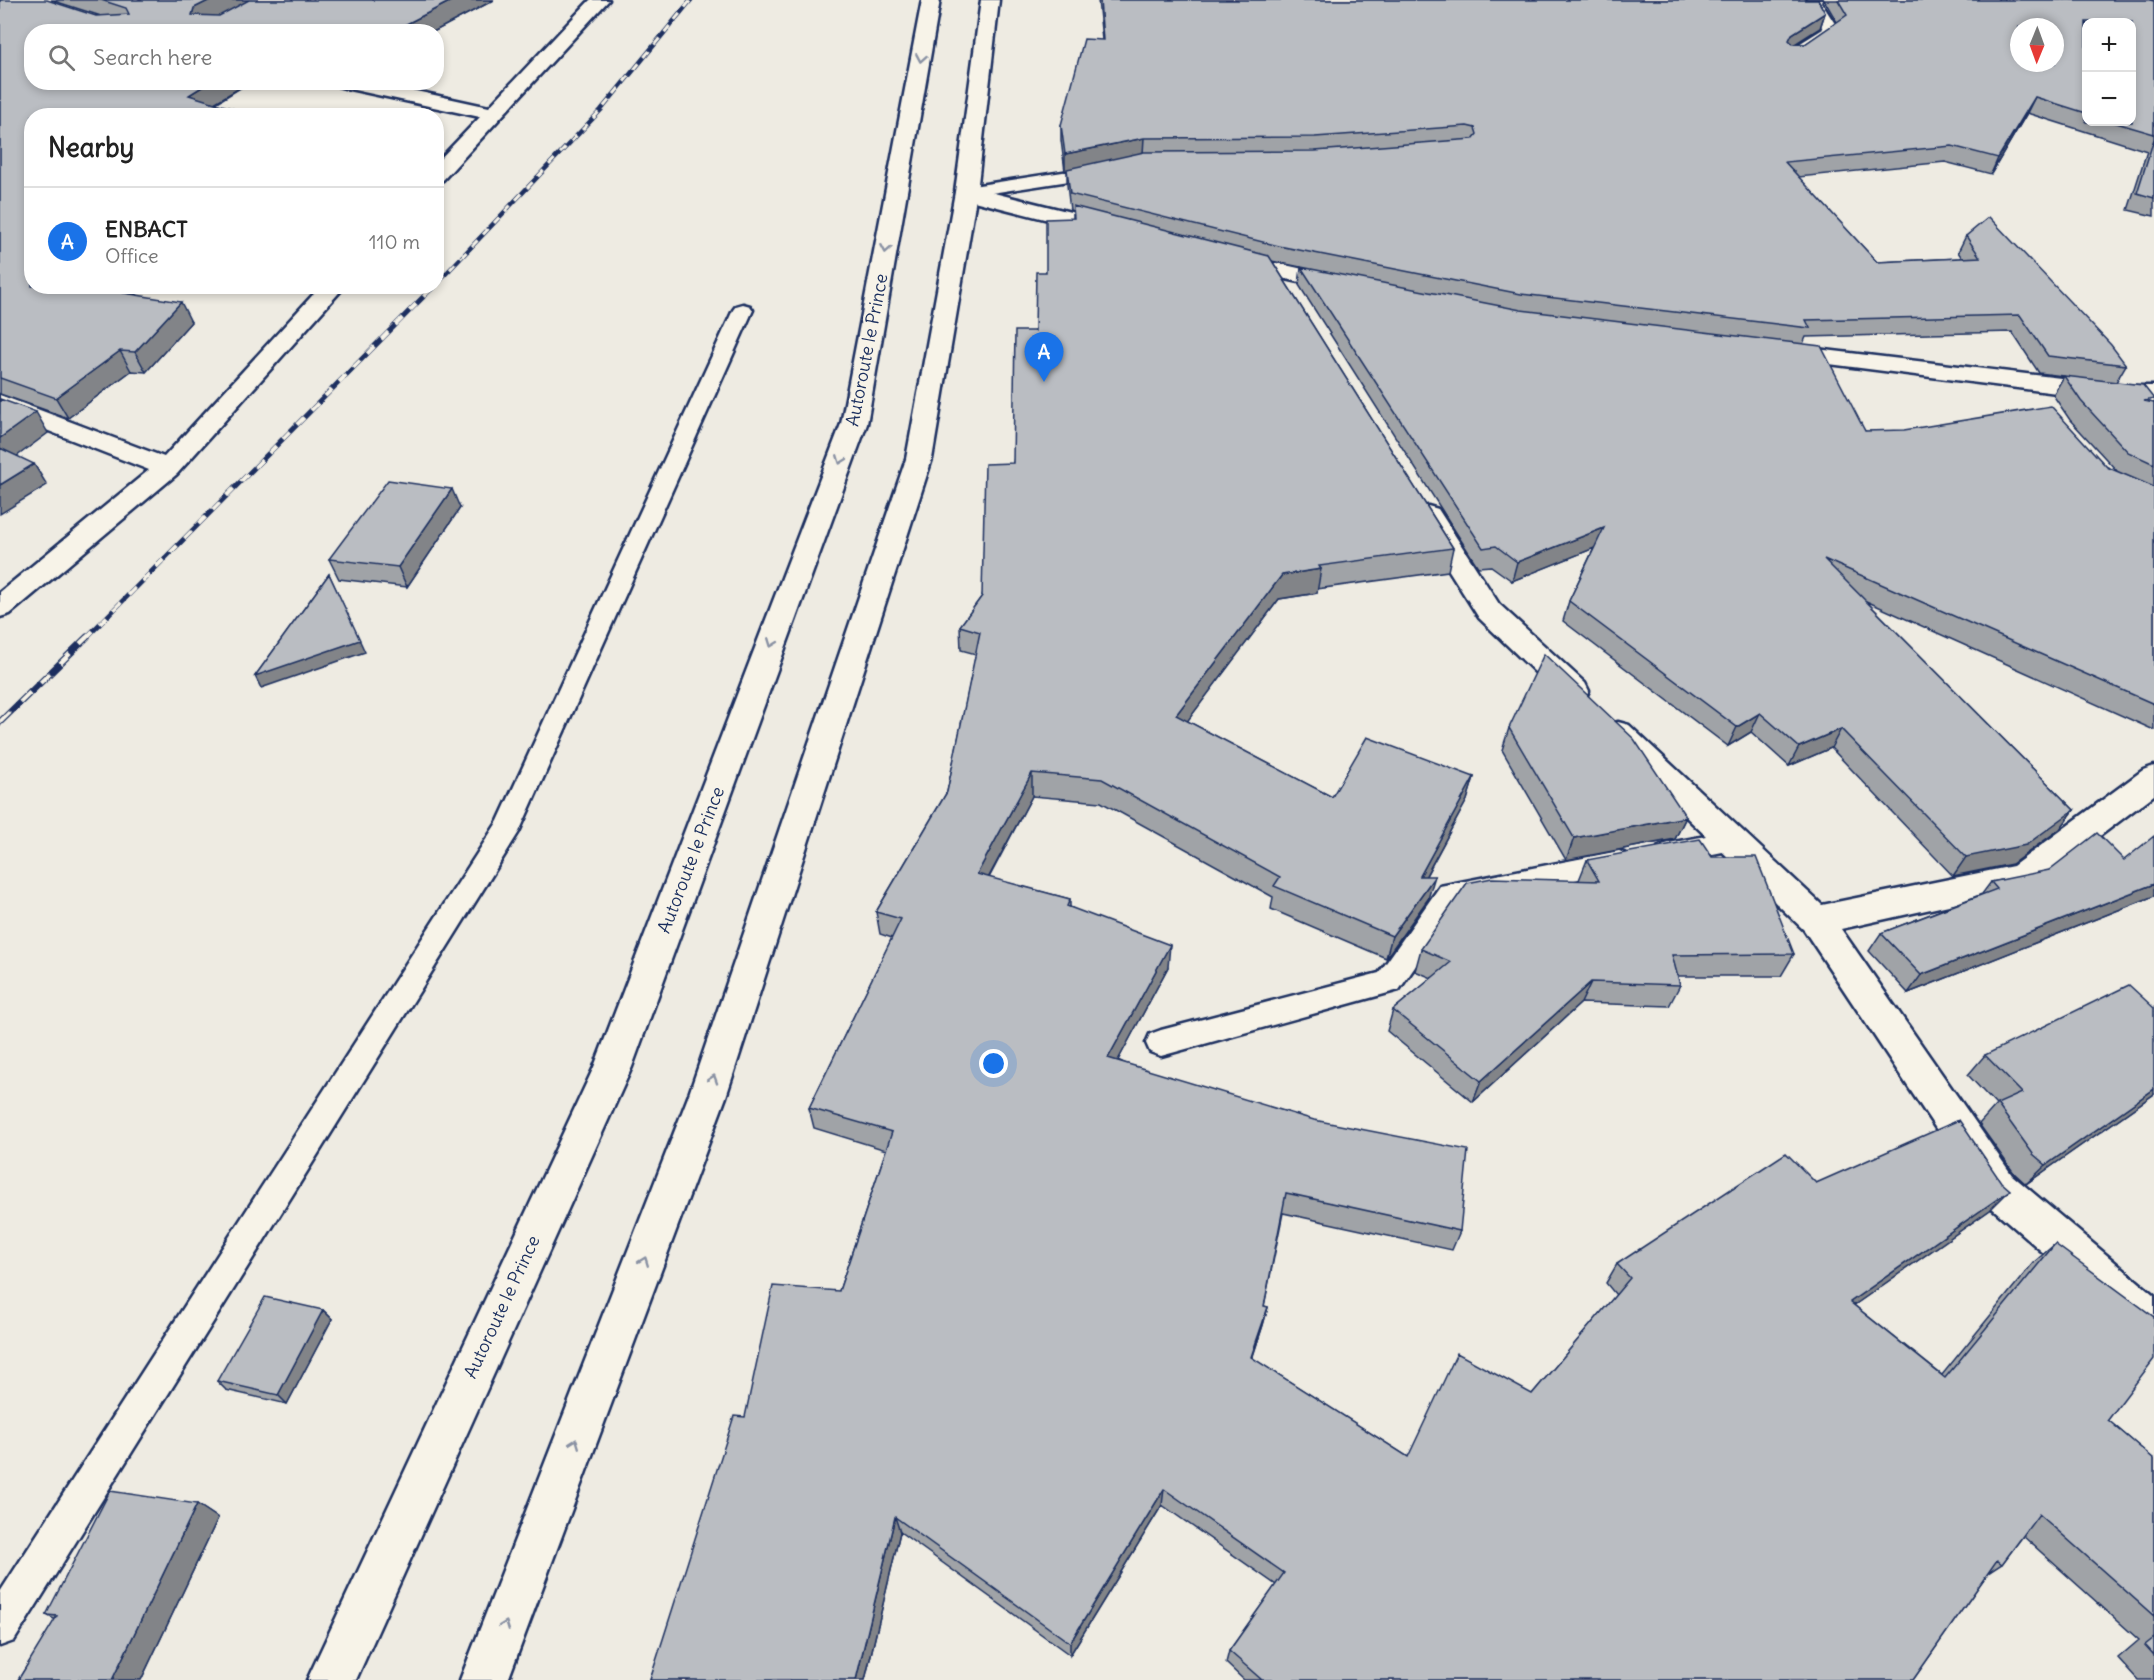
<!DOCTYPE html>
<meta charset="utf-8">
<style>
:root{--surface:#fff;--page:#f2f2f2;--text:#222;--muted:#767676;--line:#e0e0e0;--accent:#1a73e8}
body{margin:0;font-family:Delius,sans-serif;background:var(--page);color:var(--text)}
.controls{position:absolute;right:18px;top:18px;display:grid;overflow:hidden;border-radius:12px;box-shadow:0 3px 9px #0003}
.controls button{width:54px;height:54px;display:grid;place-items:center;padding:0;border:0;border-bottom:2px solid var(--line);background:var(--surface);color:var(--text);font:30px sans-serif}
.compass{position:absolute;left:2010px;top:18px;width:54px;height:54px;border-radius:50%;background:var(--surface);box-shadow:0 3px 9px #0003;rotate:181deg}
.you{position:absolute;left:994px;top:1064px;width:21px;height:21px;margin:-15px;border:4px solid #fff;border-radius:50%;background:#1a73e8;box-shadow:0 0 0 9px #1a73e833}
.badge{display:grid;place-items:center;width:39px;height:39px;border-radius:50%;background:var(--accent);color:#fff;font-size:20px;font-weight:700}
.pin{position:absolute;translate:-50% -50px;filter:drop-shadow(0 2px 3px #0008)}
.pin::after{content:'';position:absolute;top:32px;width:21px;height:18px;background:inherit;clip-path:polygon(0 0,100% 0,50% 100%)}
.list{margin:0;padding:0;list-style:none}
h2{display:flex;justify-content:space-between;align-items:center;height:78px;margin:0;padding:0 24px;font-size:26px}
h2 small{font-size:20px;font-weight:400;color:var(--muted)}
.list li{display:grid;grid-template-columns:39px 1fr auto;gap:18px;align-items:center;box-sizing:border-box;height:108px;padding:0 24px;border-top:2px solid var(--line)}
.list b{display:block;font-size:22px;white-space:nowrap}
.list p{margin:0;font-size:20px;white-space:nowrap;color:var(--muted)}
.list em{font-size:20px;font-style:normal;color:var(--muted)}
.icon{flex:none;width:33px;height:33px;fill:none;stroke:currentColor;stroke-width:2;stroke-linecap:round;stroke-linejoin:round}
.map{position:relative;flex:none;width:2154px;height:1680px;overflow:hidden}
.search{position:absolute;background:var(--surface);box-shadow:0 3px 9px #0003;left:24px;top:24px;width:420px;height:66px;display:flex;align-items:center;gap:15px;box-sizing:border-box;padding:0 21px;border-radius:24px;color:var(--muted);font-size:22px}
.panel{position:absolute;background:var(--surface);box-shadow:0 3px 9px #0003;left:24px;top:108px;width:420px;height:186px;border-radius:24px}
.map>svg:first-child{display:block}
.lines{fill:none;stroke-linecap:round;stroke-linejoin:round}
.service-casing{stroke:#1b2f5e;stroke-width:5}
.minor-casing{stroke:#1b2f5e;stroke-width:5}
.primary-casing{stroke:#1b2f5e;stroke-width:5}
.service{fill:#f7f3e8;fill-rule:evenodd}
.minor{fill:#f7f3e8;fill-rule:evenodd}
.primary{fill:#f7f3e8;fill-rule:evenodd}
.rail-far2-casing{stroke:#1b2f5e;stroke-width:4.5}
.rail-far1-casing{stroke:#1b2f5e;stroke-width:5}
.rail-casing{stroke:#1b2f5e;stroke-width:7}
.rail-far2{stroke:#f7f3e8;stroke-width:3;stroke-dasharray:8;stroke-linecap:butt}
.rail-far1{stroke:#f7f3e8;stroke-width:4;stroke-dasharray:10;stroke-linecap:butt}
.rail{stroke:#f7f3e8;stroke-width:4.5;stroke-dasharray:14;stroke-linecap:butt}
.wall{fill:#a0a3a7;stroke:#1b2f5e;stroke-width:1.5;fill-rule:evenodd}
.shaded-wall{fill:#828488;stroke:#1b2f5e;stroke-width:1.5}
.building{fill:#babdc2;stroke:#1b2f5e;stroke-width:1.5;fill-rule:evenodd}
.oneway{stroke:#8991a3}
.labels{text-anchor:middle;stroke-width:4.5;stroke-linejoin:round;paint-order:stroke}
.street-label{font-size:18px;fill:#1b2f5e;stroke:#f7f3e8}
</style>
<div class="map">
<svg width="2154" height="1680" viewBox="0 0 2154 1680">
<rect width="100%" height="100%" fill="#eeebe2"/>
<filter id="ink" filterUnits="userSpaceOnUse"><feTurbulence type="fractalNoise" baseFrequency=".0167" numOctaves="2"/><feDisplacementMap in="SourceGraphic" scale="12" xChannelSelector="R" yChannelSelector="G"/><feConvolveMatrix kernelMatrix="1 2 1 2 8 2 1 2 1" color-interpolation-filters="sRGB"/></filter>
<g filter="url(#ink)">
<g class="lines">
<defs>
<path id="service" d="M 1806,0 L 1822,0 L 1821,2 L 1839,30 L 1804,52 L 1799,50 L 1796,47 L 1799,44 L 1823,29 Z
M 1102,166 L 1108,167 L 1111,171 L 1108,175 L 966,197 L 960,196 L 957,192 L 960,188 L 966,187 Z
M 743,304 L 750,306 L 753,310 L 519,832 L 14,1641 L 0,1646 L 0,1592 L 498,821 L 733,310 L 736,306 Z
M 1732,831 L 1742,834 L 1746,841 L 1742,848 L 1669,863 L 1659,860 L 1655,853 L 1659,846 L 1669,843 Z
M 1619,851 L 1629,855 L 1633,862 L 1629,869 L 1459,903 L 1399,990 L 1161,1056 L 1150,1052 L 1146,1043 L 1150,1034 L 1161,1030 L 1379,973 L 1440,886 Z"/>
<path id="minor" d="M 590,0 L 609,0 L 443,180 L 436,182 L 436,163 L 480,117 L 345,88 L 338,86 L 336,82 L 375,82 L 489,107 Z
M 966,186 L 1119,224 L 1122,229 L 1119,234 L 1111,236 L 958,197 L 955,192 L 958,187 Z
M 1236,254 L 1352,280 L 1356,285 L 1352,290 L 1344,292 L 1228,266 L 1225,261 L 1228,256 Z
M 321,286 L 345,286 L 177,474 L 10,614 L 0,617 L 0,592 L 149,470 L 0,412 L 0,395 L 164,457 Z
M 1783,345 L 2128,386 L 2154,386 L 2154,402 L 2128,402 L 1774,357 L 1771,352 L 1774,347 Z
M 1428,506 L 1438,509 L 1499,604 L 1585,683 L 1589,691 L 1585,699 L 1574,702 L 1563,699 L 1479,618 L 1414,515 L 1418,509 Z
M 1618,722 L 1629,725 L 1822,905 L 2013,866 L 2143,770 L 2154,766 L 2154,795 L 2034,886 L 1841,929 L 2012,1175 L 2154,1295 L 2154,1342 L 2139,1336 L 1984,1201 L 1804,930 L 1607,741 L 1602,733 L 1607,725 Z"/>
<path id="primary" d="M 922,0 L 940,0 L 867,424 L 632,1067 L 356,1680 L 307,1680 L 594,1067 L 841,424 Z
M 981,0 L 999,0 L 977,192 L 932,459 L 726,1097 L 508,1680 L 460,1680 L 688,1097 L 906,459 L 955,192 Z"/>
</defs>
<use href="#service" class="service-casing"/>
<use href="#minor" class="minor-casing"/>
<use href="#primary" class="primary-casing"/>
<use href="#service" class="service"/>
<use href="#minor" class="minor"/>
<use href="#primary" class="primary"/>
<defs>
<path id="rail-far2" d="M 439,281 L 601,110 L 691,0"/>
<path id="rail-far1" d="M 436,284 L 441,279
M 86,638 L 434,286"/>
<path id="rail" d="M 0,722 L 87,637"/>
</defs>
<use href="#rail-far2" class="rail-far2-casing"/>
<use href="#rail-far1" class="rail-far1-casing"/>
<use href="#rail" class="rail-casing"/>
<use href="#rail-far2" class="rail-far2"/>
<use href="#rail-far1" class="rail-far1"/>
<use href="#rail" class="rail"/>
</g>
<path class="wall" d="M 0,0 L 96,16 L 101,16 L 51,0 L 494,0 L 433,32 L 32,32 L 32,82 L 250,82 L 216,103 L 32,286 L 132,286 L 137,295 L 191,322 L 146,372 L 131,371 L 68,418 L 0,394 Z
M 1098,0 L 1818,0 L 1825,13 L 1820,28 L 1795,44 L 1805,44 L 1837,22 L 1824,0 L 2154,0 L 2154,216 L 2128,210 L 2147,151 L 2027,113 L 1991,174 L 1945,162 L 1798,177 L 1877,262 L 1962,258 L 1958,252 L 1966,236 L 2126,365 L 2116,382 L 2151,403 L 2154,403 L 2154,730 L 1866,601 L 2074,810 L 2060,829 L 2012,864 L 1953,876 L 1831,748 L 1789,766 L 1751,732 L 1728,746 L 1563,621 L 1569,601 L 1594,548 L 1512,581 L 1491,566 L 1478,567 L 1299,285 L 1301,267 L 1272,261 L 1453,548 L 1448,571 L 1317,589 L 1317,593 L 1279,599 L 1187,721 L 1332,797 L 1474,777 L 1467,800 L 1426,876 L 1428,899 L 1386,958 L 1271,909 L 1273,897 L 1101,802 L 1032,796 L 989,878 L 1070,899 L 1070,907 L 1168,967 L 1118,1060 L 1460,1231 L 1452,1250 L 1283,1213 L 1264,1306 L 1268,1307 L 1263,1325 L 1252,1358 L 1408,1457 L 1532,1394 L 1616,1295 L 1606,1283 L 1617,1264 L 1816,1183 L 1990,1210 L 1854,1305 L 1942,1375 L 2033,1263 L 2055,1244 L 2108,1420 L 2154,1459 L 2154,1680 L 2138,1680 L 2118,1658 L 2139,1640 L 2023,1536 L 2002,1564 L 1988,1573 L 1913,1680 L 1244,1680 L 1226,1663 L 1229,1651 L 1276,1585 L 1162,1505 L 1070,1655 L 900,1532 L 865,1680 L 650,1680 L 745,1417 L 839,1291 L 886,1150 L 814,1128 L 809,1108 L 892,938 L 880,934 L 876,912 L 947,792 L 976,654 L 961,650 L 960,626 L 982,596 L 1013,463 L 1035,331 L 1046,272 L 1073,218 L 1073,211 L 1070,210 L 1067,185 L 1067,170 L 1065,171 L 1061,140 L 1061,125 L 1102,40 ZM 2086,22 L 2132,122 L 2086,122 ZM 2012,332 L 2039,373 L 2064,376 L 2053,395 L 2070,420 L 2117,471 L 2107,467 L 1865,431 L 1803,344 L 1806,337 Z
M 460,508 L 407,587 L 339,579 L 329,559 Z
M 1509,728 L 1686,817 L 1675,839 L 1566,860 L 1502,750 Z
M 1712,857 L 1794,954 L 1781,976 L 1677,976 L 1680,985 L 1669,1006 L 1581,1003 L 1473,1102 L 1387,1031 L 1393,1010 L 1432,978 L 1415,971 L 1421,949 L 1579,880 L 1587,860 Z
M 2124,860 L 2154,896 L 1908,993 L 1869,951 L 1881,933 L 1982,894 L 1991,882 Z
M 1985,1055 L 2154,1094 L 2026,1184 L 2014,1173 L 1979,1124 L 1996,1105 L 1968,1075 Z
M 323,1310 L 332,1319 L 287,1404 L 226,1390 L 217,1381 Z
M 197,1504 L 218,1518 L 141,1680 L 18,1680 L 56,1620 L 46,1615 Z"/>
<path class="shaded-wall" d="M 210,0 L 253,0 L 202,26 L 192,15 L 194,8 Z
M 453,0 L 494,0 L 433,32 L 391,32 Z
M 1825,13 L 1820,28 L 1787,49 L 1789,40 L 1792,34 Z
M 307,26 L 309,32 L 298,32 Z
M 210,82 L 250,82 L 197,113 L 189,95 Z
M 2035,97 L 2027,113 L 1991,174 L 1998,158 Z
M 1144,138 L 1143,154 L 1065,171 L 1065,154 Z
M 132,286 L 142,306 L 124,293 Z
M 181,302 L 191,322 L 146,372 L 135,352 Z
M 120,351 L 131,371 L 68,418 L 56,398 Z
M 36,412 L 48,433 L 5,465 L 0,457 L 0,438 Z
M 34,464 L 47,485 L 0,514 L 0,485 Z
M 452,489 L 460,508 L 407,587 L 398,567 Z
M 1604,528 L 1597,547 L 1512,581 L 1517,562 Z
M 1321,569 L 1317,593 L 1279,599 L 1174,739 L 1176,715 L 1282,575 Z
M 329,574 L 365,652 L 261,688 L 255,676 Z
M 1760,713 L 1751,732 L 1728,746 L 1737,727 Z
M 1841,729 L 1831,748 L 1789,766 L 1799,747 Z
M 1032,773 L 1032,796 L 978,897 L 977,874 Z
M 1474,777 L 1467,800 L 1413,899 L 1420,876 Z
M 2074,810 L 2060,829 L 2012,864 L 1953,876 L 1966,857 Z
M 1686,817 L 1675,839 L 1566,860 L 1574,838 Z
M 1435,876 L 1428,899 L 1386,958 L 1392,936 Z
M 2154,884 L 2154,896 L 1908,993 L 1921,975 Z
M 1170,945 L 1168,967 L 1108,1079 L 1108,1058 Z
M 1591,982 L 1581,1003 L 1473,1102 L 1481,1081 Z
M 2154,1089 L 2154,1094 L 2026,1184 L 2046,1165 Z
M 2010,1190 L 1990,1210 L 1833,1320 L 1850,1302 Z
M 1268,1307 L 1263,1325 L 1247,1375 L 1251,1357 Z
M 323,1310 L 332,1319 L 287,1404 L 278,1395 Z
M 1164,1489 L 1162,1505 L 1070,1655 L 1070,1643 Z
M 197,1504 L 218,1518 L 141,1680 L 112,1680 Z
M 895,1517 L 900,1532 L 865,1680 L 856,1680 Z"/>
<path class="building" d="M 0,0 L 47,0 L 96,16 L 129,14 L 126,8 L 101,0 L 210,0 L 194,8 L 192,15 L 219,16 L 249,0 L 453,0 L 391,32 L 323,32 L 307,26 L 298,32 L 32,32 L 32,82 L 210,82 L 189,95 L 257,116 L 32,116 L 32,271 L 30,272 L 32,272 L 32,286 L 132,286 L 124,293 L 181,302 L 135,352 L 120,351 L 56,398 L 0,378 Z
M 1100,0 L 1818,0 L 1825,13 L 1792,34 L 1789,40 L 1793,44 L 1805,44 L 1847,15 L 1838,0 L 2150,0 L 2154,1 L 2154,134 L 2113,122 L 2132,122 L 2132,22 L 2086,22 L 2086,113 L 2035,97 L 1998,158 L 1952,146 L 1785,162 L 1877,262 L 1980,257 L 1966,236 L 1989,217 L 2111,345 L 2126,365 L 2048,356 L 2020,315 L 1806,320 L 1810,328 L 1521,294 L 1279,246 L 1070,194 L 1067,169 L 1144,152 L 1315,151 L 1473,139 L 1477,134 L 1475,128 L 1467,126 L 1315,137 L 1144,138 L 1065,154 L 1061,125 L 1084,39 L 1103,40 ZM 2019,27 L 2055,27 L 2055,63 L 2019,63 Z
M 2154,139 L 2154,198 L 2137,193 Z
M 1073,206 L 1269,256 L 1453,548 L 1319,566 L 1321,569 L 1282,575 L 1176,715 L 1332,797 L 1367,737 L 1474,777 L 1420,876 L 1435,876 L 1392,936 L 1274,886 L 1280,877 L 1102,779 L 1032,773 L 977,874 L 1070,899 L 1067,906 L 1170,945 L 1108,1058 L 1314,1120 L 1468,1150 L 1460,1231 L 1286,1193 L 1264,1306 L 1268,1307 L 1251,1357 L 1408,1457 L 1457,1353 L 1532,1394 L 1630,1278 L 1617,1264 L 1786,1153 L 1816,1183 L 1959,1120 L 2001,1182 L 2010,1190 L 1850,1302 L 1945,1378 L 2055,1244 L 2154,1317 L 2154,1359 L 2108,1420 L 2154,1459 L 2154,1616 L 2039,1514 L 2002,1564 L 1997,1560 L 1913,1680 L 1262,1680 L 1229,1651 L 1284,1573 L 1164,1489 L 1070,1643 L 895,1517 L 856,1680 L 650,1680 L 734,1416 L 745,1417 L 773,1286 L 839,1291 L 892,1132 L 809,1108 L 901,919 L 876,912 L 947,792 L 980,632 L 960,626 L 982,596 L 985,464 L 1013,463 L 1015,331 L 1035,331 L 1036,272 L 1046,272 L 1046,219 L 1074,218 Z
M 1301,267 L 1521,310 L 1821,346 L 1865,431 L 1904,430 L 2051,406 L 2107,467 L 2154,487 L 2154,704 L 1824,559 L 2074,810 L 2026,845 L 1966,857 L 1841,729 L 1799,747 L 1760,713 L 1737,727 L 1569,601 L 1604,528 L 1517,562 L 1496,546 L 1483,548 Z
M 2064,376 L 2143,385 L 2154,399 L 2144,401 L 2154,403 L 2154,464 L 2128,452 L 2081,401 Z
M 0,399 L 36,412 L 0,438 Z
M 0,448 L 34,464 L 0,485 Z
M 388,480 L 452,489 L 398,567 L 329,559 Z
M 329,574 L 360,640 L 255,676 Z
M 1544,654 L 1634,739 L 1686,817 L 1574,838 L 1509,728 Z
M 2097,833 L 2124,860 L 2154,836 L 2154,884 L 1921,975 L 1881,933 L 1997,889 L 1991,882 L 2049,870 Z
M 1700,839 L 1712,857 L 1756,857 L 1794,954 L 1672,955 L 1680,985 L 1591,982 L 1481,1081 L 1393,1010 L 1451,962 L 1421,949 L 1467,883 L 1492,878 L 1599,881 L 1587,860 Z
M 2129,985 L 2154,1008 L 2154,1089 L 2046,1165 L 2033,1154 L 1997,1104 L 2022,1093 L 1985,1055 Z
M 265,1297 L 323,1310 L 278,1395 L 217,1381 Z
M 110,1491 L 197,1504 L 112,1680 L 18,1680 L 57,1616 L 46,1615 Z
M 2154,1638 L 2154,1655 L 2145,1645 Z"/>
<defs><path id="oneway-chevron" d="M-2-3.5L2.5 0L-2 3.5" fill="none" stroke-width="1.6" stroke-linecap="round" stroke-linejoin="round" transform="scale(1.5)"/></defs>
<g class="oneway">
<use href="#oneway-chevron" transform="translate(921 58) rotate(100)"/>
<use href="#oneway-chevron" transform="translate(886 249) rotate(100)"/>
<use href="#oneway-chevron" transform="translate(841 460) rotate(111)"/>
<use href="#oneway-chevron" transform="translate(772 643) rotate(111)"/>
<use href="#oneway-chevron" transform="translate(713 1079) rotate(-72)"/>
<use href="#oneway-chevron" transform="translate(644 1261) rotate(-69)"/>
<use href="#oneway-chevron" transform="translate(575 1443) rotate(-69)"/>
<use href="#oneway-chevron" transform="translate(505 1625) rotate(-69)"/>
</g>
</g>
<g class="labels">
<g class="street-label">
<text transform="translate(867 350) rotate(-79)" y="6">Autoroute le Prince</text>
<text transform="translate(691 860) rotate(-69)" y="6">Autoroute le Prince</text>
<text transform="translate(502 1307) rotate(-65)" y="6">Autoroute le Prince</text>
</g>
</g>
</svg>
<div class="controls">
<button>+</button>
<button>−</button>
</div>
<svg class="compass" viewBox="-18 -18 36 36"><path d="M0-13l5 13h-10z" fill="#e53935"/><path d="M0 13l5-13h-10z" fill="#767676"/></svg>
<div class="you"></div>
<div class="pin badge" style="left:1044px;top:382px">A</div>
<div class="search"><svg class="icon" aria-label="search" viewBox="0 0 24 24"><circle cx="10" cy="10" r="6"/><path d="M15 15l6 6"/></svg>Search here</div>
<section class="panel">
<h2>Nearby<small></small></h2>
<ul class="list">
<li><span class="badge">A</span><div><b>ENBACT</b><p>Office</p></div><em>110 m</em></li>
</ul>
</section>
</div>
